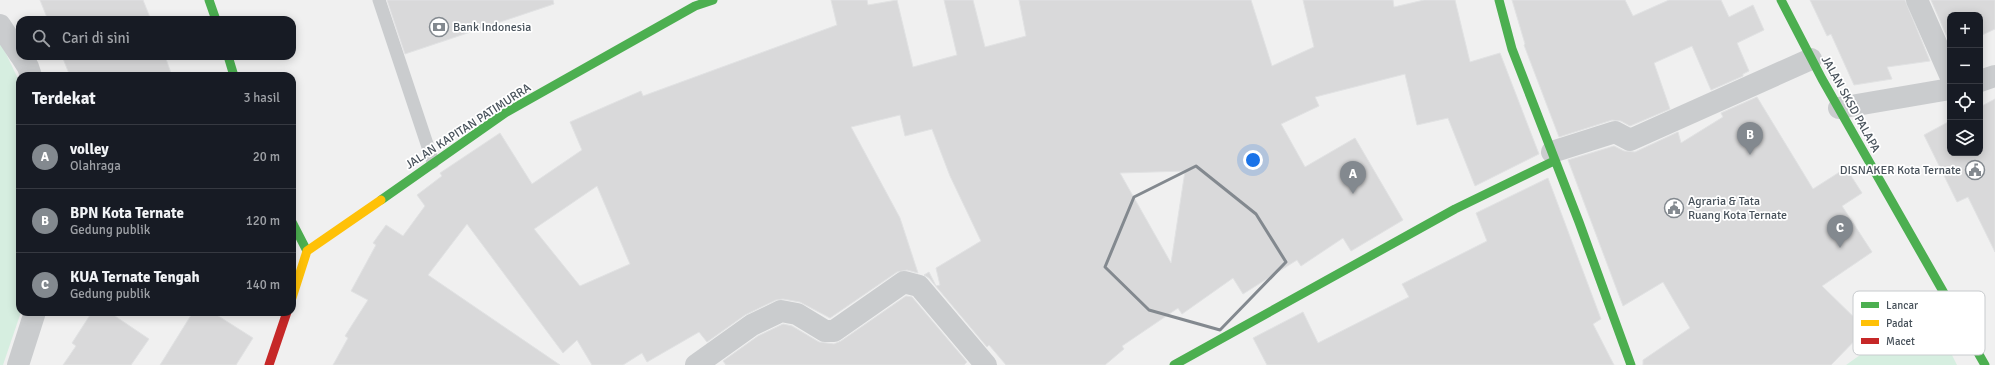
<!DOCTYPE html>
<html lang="id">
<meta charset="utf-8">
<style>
:root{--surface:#171b24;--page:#242831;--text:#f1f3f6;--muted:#9ea1a6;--line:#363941;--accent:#83898f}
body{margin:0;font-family:Signika,sans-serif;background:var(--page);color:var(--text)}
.controls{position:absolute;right:12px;top:12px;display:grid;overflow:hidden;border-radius:8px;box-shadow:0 2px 10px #0003}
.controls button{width:36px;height:36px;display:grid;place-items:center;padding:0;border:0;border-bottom:1px solid var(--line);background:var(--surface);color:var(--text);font:20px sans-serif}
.you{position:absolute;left:1253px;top:160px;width:14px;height:14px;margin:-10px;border:3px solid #fff;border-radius:50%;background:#1a73e8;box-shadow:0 0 0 6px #1a73e833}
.badge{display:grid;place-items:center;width:26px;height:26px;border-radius:50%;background:var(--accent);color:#fff;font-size:13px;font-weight:700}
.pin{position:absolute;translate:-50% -33px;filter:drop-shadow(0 1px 2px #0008)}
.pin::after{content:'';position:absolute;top:21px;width:14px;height:12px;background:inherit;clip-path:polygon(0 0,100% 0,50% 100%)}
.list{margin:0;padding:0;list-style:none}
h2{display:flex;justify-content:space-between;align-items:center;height:52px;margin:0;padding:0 16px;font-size:17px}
h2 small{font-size:13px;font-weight:400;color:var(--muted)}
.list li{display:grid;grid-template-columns:26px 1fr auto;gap:12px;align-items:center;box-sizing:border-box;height:64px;padding:0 16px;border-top:1px solid var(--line)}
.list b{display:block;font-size:15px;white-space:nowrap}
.list p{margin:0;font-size:13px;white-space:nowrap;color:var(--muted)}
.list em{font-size:13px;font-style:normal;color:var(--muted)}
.icon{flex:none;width:22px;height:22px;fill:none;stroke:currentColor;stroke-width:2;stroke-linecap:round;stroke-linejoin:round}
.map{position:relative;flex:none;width:1995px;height:365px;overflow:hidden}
.search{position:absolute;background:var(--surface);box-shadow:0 2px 10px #0003;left:16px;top:16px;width:280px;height:44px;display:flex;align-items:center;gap:10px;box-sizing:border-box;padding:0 14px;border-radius:12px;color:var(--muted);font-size:15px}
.panel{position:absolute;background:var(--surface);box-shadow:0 2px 10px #0003;left:16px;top:72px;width:280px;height:244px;border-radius:12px}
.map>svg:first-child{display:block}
.green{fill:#d6eee0}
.building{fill:#d9d9da;stroke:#e1e2e3;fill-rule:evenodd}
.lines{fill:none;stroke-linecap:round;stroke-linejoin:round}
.lane{stroke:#caccce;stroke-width:13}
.street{stroke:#caccce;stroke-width:22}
.fast{stroke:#4caf50;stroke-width:9}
.slow{stroke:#ffc107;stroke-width:9}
.jam{stroke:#c62828;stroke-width:9}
.marked{fill:none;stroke:#83898f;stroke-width:3;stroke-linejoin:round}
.labels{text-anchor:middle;stroke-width:3.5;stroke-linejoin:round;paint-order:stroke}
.poi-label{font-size:12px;fill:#48525b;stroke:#fff;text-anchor:start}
.street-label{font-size:12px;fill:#48525b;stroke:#fff}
.key{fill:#fff;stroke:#c8cbce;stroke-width:1}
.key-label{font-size:11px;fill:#48525b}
</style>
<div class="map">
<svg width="1995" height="365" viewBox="0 0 1995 365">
<rect width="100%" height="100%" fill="#f0f0f0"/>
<path class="green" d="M 0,41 L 20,83 L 21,312 L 3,365 L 0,365 Z
M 1928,307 L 1957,365 L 1846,365 Z"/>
<path class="building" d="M 40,0 L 143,0 L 151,20 L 48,20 Z
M 387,0 L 553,0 L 554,4 L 405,54 Z
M 831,0 L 867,0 L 868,5 L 897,0 L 913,67 L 957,55 L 944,0 L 973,0 L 985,47 L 1026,36 L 1019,0 L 1251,0 L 1272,66 L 1314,47 L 1303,0 L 1393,0 L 1394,7 L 1424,0 L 1455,0 L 1470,62 L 1500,53 L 1539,154 L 1475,186 L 1448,118 L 1417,125 L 1405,74 L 1315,97 L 1319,106 L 1281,124 L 1305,167 L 1355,138 L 1403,220 L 1351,251 L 1343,238 L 1301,266 L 1297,260 L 1243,294 L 1233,278 L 1182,314 L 1178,308 L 1122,346 L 1124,349 L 1105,365 L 1006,365 L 989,345 L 987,347 L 929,278 L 924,275 L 929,272 L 936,286 L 940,285 L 936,268 L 981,241 L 950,176 L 932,129 L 905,136 L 900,115 L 851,127 L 900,218 L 918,273 L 907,270 L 897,272 L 830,318 L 800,302 L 783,299 L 776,300 L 745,315 L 707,342 L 699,332 L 647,362 L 642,353 L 623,365 L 592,365 L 577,340 L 563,353 L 467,224 L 428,275 L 560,365 L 333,365 L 348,338 L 345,336 L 368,300 L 351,291 L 376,245 L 373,243 L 386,225 L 403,236 L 425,206 L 417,195 L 442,176 L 440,173 L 500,133 L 532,184 L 582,150 L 570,122 L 641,91 L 643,96 L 837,25 ZM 1185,171 L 1171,263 L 1120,173 ZM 597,186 L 630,264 L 580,286 L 534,229 Z
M 1512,0 L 1625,0 L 1633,16 L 1669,0 L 1721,0 L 1729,17 L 1753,5 L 1764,30 L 1737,43 L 1749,71 L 1743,74 L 1743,76 L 1711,90 L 1692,46 L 1654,63 L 1670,109 L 1630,126 L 1621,121 L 1612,120 L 1559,137 L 1524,45 L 1525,44 Z
M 1810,0 L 1905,0 L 1930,61 L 1887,67 L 1892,79 L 1854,85 L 1831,34 L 1827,36 Z
M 1931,0 L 1995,0 L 1995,29 L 1980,36 L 1980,15 L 1950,15 L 1950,44 Z
M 62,56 L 165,56 L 172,76 L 70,76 Z
M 1757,97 L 1813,189 L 1846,168 L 1862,193 L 1842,206 L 1872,252 L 1822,286 L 1866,329 L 1831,365 L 1643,365 L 1643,360 L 1690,328 L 1663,282 L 1623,306 L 1568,160 L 1614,146 L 1624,151 L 1635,152 L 1678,132 L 1681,143 L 1723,117 L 1721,113 Z
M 1995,99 L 1995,252 L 1968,197 L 1957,202 L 1924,135 L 1950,121 L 1950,153 L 1980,153 L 1980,107 Z
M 1548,178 L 1601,319 L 1593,324 L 1614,365 L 1267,365 L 1253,338 L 1303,312 L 1318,343 L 1409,297 L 1402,284 L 1487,241 L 1476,213 Z
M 906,296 L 912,297 L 967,362 L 964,365 L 726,365 L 723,361 L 758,336 L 783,324 L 792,326 L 819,342 L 834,344 L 841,341 Z
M 92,312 L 109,312 L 149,339 L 131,365 L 63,365 L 76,346 L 72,343 Z
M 193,312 L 212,312 L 253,338 L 236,365 L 160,365 Z"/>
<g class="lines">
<path class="lane" d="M 379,0 L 433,162"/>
<path class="street" d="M 1917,0 L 1950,75
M 0,25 L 20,55
M 21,56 L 28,67 L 31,76
M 1980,81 L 1995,76
M 1839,108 L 1950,89
M 1552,152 L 1615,132 L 1630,140 L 1811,59
M 18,365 L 35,312
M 696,365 L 752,325 L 781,311 L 797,314 L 825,331 L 834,331 L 904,282 L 919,286 L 986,365"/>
<path class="fast" d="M 209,0 L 216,20
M 1499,0 L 1512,49 L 1579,222 L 1631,365
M 1781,0 L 1822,79 L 1985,365
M 228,56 L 234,76
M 381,200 L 505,113 L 695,6 L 713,0
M 292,222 L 307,251
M 1174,365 L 1455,209 L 1554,161"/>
<path class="slow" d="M 292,298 L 307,251 L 381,200"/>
<path class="jam" d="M 269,365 L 287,312"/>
</g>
<path class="marked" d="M 1196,166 L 1256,214 L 1286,262 L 1220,330 L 1149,310 L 1105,267 L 1134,197 Z"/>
<defs>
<symbol id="bank-ring" viewBox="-11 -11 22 22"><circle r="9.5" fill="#fff" stroke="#83898f" stroke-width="1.5"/><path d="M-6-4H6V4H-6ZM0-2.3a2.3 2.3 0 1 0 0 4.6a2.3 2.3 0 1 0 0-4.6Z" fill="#83898f"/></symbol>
<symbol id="civic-ring" viewBox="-11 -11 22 22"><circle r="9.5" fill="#fff" stroke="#83898f" stroke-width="1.5"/><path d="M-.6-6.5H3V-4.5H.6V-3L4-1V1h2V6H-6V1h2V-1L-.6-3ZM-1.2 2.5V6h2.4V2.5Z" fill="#83898f"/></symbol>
</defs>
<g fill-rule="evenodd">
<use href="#bank-ring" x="428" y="16" width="22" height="22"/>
<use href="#civic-ring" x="1964" y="159" width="22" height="22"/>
<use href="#civic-ring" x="1663" y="197" width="22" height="22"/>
</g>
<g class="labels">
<g class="poi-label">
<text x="453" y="31">Bank Indonesia</text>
<text x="1961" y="174" text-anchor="end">DISNAKER Kota Ternate</text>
<text x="1688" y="205">Agraria &amp; Tata<tspan x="1688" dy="14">Ruang Kota Ternate</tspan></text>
</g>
<g class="street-label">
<text transform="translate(1851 104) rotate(61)" y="4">JALAN SKSD PALAPA</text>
<text transform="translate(468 126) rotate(-33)" y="4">JALAN KAPITAN PATIMURRA</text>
</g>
</g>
<rect x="1853" y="291" width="132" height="64" rx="6" class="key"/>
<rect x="1861" y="302" width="18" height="6" fill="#4caf50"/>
<rect x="1861" y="320" width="18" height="6" fill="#ffc107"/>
<rect x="1861" y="338" width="18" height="6" fill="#c62828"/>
<g class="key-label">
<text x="1886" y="309">Lancar</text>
<text x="1886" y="327">Padat</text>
<text x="1886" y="345">Macet</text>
</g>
</svg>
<div class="controls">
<button>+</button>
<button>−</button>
<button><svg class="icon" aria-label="locate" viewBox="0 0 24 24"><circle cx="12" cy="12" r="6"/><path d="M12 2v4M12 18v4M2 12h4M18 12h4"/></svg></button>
<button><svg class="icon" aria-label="layers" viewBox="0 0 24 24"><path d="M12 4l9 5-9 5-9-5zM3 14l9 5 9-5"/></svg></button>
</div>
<div class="you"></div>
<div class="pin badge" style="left:1353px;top:194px">A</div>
<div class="pin badge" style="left:1750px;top:155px">B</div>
<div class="pin badge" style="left:1840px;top:248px">C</div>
<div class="search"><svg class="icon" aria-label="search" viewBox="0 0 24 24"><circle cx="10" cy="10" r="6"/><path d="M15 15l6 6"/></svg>Cari di sini</div>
<section class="panel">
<h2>Terdekat<small>3 hasil</small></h2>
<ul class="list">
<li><span class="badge">A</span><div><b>volley</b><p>Olahraga</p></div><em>20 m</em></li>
<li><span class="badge">B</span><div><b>BPN Kota Ternate</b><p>Gedung publik</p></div><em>120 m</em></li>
<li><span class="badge">C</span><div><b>KUA Ternate Tengah</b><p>Gedung publik</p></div><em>140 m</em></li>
</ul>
</section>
</div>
